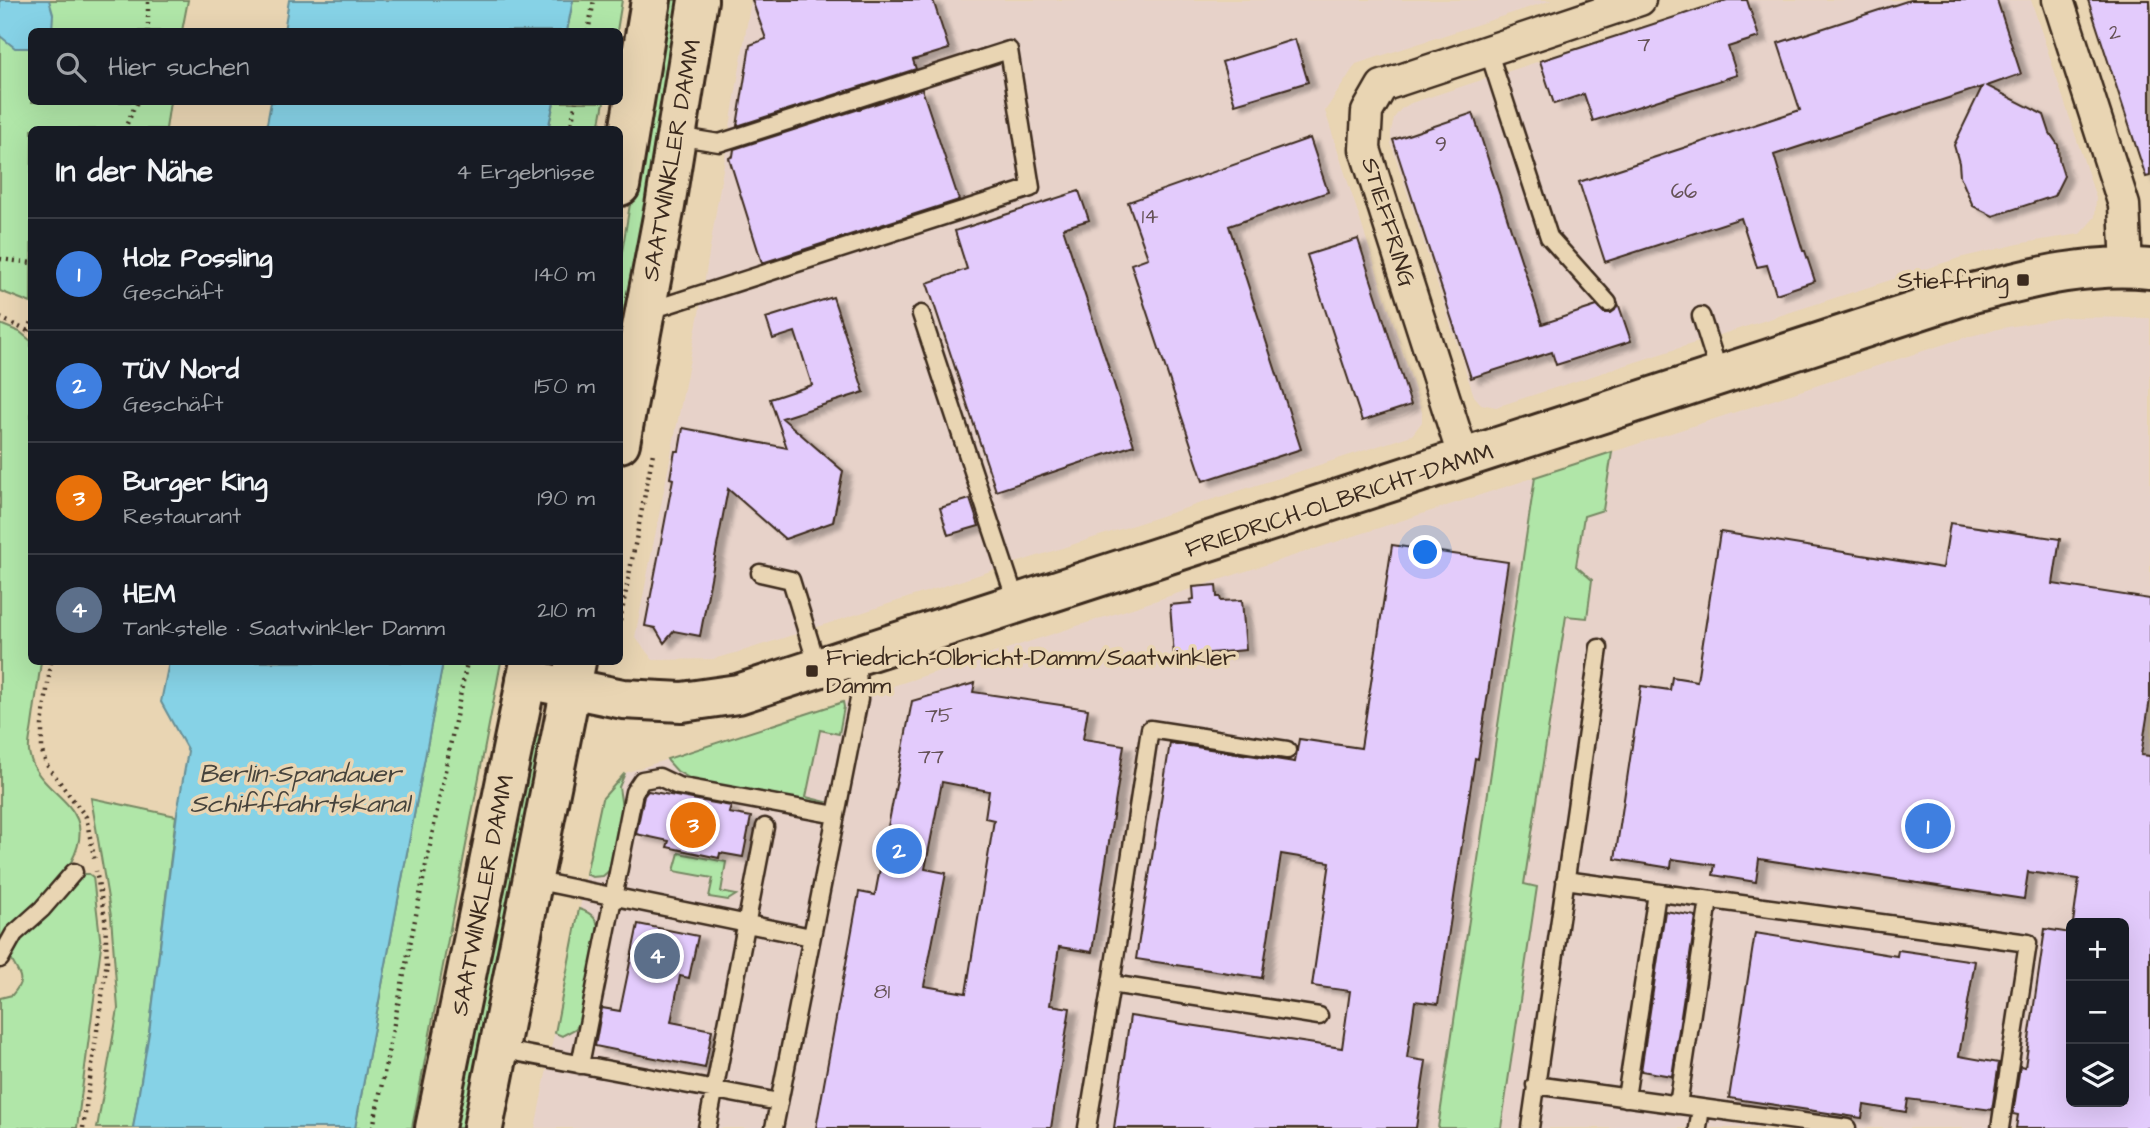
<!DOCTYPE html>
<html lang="de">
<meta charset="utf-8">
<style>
:root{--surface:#171b24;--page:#20242c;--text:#f1f3f6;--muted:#9ea1a6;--line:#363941;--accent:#9f9995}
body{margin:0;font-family:"Architects Daughter",sans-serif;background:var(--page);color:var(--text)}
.controls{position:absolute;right:21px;bottom:21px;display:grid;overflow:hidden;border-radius:10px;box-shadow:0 7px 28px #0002}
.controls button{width:63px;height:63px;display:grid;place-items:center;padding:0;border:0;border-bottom:2px solid var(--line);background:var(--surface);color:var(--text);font:35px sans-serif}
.you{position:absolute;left:1426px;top:553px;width:24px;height:24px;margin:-18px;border:5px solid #fff;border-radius:50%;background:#1a73e8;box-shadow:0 0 0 10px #1a73e833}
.badge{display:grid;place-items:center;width:46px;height:46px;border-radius:50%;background:var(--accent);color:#fff;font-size:23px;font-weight:700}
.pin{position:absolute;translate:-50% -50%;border:4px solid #fff;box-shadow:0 2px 7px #0006}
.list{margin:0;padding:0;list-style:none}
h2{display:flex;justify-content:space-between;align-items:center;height:91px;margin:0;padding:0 28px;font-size:30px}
h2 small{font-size:23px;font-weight:400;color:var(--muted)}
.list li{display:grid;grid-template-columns:46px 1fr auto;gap:21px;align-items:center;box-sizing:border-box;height:112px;padding:0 28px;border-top:2px solid var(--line)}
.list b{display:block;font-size:26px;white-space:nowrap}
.list p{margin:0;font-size:23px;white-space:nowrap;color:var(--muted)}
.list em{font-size:23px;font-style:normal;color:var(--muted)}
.icon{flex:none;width:38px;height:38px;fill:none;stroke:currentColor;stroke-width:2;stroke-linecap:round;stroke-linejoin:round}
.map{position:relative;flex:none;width:2150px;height:1128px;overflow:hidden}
.search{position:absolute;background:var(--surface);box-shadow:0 7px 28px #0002;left:28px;top:28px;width:595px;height:77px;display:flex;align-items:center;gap:18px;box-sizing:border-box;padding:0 24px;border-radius:10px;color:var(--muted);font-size:26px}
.panel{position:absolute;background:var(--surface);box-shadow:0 7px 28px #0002;left:28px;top:126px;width:595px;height:539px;border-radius:10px}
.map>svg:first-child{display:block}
.built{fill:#e7d2c9;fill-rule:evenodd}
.green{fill:#b0e6a8;stroke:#768863;stroke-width:2}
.water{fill:#86d2e6;stroke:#688f96;stroke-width:2}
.building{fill:#e3cbfc;stroke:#3b2a1e;stroke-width:2;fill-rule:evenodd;filter:url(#shadow)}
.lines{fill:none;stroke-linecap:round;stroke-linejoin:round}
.service-casing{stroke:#3b2a1e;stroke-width:21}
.minor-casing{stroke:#3b2a1e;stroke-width:35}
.tertiary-casing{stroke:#3b2a1e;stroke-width:44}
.secondary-casing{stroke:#3b2a1e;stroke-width:44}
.path{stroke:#3b2a1e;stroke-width:4.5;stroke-dasharray:2 5;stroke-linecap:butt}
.service{stroke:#e9d5b3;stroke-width:16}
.minor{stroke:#e9d5b3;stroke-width:30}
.tertiary{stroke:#e9d5b3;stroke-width:38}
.secondary{stroke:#e9d5b3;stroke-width:38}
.poi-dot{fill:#3b2a1e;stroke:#e9d5b3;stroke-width:2.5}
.labels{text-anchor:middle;stroke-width:7;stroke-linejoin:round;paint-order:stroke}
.number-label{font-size:21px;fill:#655256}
.street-label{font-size:24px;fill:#3b2a1e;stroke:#e9d5b3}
.poi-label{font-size:24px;fill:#3b2a1e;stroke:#e9d5b3;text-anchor:end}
.water-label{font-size:26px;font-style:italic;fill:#46433c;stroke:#e9d5b3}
</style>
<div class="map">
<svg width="2150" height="1128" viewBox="0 0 2150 1128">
<defs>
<filter id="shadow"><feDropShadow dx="8" dy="4.5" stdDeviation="2" flood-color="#0004"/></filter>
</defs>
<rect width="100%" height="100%" fill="#e9d5b3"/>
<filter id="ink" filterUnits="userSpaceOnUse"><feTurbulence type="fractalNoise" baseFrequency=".0143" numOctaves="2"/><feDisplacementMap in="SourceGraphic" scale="14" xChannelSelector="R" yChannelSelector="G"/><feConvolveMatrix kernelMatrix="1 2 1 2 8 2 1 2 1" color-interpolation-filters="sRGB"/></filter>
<g filter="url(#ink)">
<path class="built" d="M 751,0 L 1552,0 L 1356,64 L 1325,111 L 1422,412 L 1422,422 L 1412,435 L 746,650 L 713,659 L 653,660 L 635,637 L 700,308 Z
M 1727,0 L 2031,0 L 2096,198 L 2095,217 L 2080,234 L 2023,243 L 1959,258 L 1496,407 L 1481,404 L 1474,396 L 1391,143 L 1391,131 L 1394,118 L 1401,109 L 1411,103 Z
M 2065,317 L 2150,318 L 2150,1128 L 535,1128 L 602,799 L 625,773 L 1963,338 L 2002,328 ZM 2071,923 L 2124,923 L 2124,1102 L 2071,1102 Z"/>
<path class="green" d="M 0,0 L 188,0 L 182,31 L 32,32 L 32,102 L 170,102 L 166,129 L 32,130 L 31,303 L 0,291 Z
M 573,0 L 622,0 L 617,31 L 567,31 Z
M 664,0 L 686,0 L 620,380 L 620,264 Z
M 554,102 L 604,102 L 599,129 L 548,130 Z
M 0,324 L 20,332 L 31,341 L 32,662 L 41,662 C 38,683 35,704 32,725 C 31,734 28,743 29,752 C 37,798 103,802 71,862 C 53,897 20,911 0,941 Z
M 1612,452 L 1603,510 L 1584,516 L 1576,566 L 1592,580 L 1587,618 L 1566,616 L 1524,884 L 1537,887 L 1501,1128 L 1438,1128 L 1535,477 Z
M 443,662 L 501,662 L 412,1128 L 355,1128 Z
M 843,702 L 844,707 L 839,734 L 820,730 L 806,797 L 826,802 L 823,804 L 810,805 L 698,783 L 677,771 L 668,761 L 667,759 Z
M 528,734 L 548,738 L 469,1128 L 455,1128 L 467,1067 L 466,1041 Z
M 625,773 L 619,787 L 623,815 L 611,869 L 603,876 L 592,877 L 586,874 L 602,799 Z
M 91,798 L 176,816 L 149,1033 L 133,1128 L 97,1128 L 118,1009 L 111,916 Z
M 679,853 L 726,862 L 721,892 L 736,895 L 728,900 L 709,897 L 713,878 L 674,871 Z
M 81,874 L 89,874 L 93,877 L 101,946 L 77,1128 L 0,1128 L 0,998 L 12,995 C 29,976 16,974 10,956 L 15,943 Z
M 579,909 C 593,913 598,920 600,934 L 583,1019 L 575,1029 L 562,1036 L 555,1033 Z"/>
<path class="water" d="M 0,0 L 49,0 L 53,14 L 52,31 L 32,32 L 31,48 L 15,48 L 0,36 Z
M 289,0 L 573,0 L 567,31 L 284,31 Z
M 271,102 L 554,102 L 548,129 L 266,129 Z
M 169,662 L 443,662 L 355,1128 L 133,1128 L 149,1033 L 177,813 L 188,751 L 161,702 Z"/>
<path class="building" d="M 752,0 L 933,0 L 949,49 L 913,60 L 916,69 L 737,126 L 750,45 L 766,39 Z
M 1727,0 L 1747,0 L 1759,37 L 1728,47 L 1737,75 L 1593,121 L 1584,94 L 1554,104 L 1540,61 Z
M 1910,0 L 1997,0 L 2021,74 L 1987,86 L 2044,115 L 2050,133 L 2058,145 L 2059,160 L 2064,176 L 2054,196 L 1993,216 L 1973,206 L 1960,176 L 1959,163 L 1954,145 L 1982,87 L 1774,155 L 1803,251 L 1805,251 L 1815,281 L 1776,294 L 1767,265 L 1757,267 L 1741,218 L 1605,262 L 1579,182 L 1800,110 L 1778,43 Z
M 2088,0 L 2150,0 L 2150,176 L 2146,177 Z
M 1295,39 L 1308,82 L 1235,104 L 1222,62 Z
M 922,89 L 959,200 L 762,263 L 729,158 L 733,156 L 734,149 Z
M 1473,113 L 1542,324 L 1597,306 L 1604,313 L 1611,313 L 1615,310 L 1618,303 L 1631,341 L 1556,365 L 1552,352 L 1471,378 L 1393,140 Z
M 1310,138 L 1328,192 L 1229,226 L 1301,449 L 1203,481 L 1131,264 L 1148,258 L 1128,202 Z
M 1079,191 L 1089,220 L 1063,228 L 1134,445 L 996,491 L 927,283 L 967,269 L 955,231 Z
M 1358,239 L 1411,405 L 1362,421 L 1307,255 Z
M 833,297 L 864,392 L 782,418 L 843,471 L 833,522 L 785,539 L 728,489 L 700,636 L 674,631 L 664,643 L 655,628 L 645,626 L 673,479 L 670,478 L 675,451 L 679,451 L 683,428 L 787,448 L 770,399 L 812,385 L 795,332 L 773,339 L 766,318 Z
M 970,499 L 979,526 L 948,535 L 940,508 Z
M 1950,523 L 2060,539 L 2053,584 L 2150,599 L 2150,699 L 2141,755 L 2150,756 L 2150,1128 L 2016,1128 L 2018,1115 L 2013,1114 L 2020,1066 L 2025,1067 L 2045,929 L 2071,933 L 2071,1102 L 2124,1102 L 2124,923 L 2073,923 L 2079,879 L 2028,872 L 2024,899 L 1759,859 L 1756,882 L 1713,875 L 1715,865 L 1672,859 L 1671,868 L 1615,859 L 1641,686 L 1670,690 L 1672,677 L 1697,681 L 1720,532 L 1943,568 Z
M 1392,545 L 1508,562 L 1478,759 L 1475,758 L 1438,1004 L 1415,1001 L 1407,1058 L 1426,1061 L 1416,1128 L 1114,1128 L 1130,1016 L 1342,1048 L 1350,991 L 1312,986 L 1330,862 L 1281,854 L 1262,978 L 1136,959 L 1170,743 L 1295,762 L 1299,739 L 1361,748 Z
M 1216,585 L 1217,597 L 1220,597 L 1221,601 L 1242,600 L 1246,650 L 1174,656 L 1170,605 L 1191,603 L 1190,600 L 1194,599 L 1193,587 Z
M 975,683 L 973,692 L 1088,709 L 1083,739 L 1124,745 L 1092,952 L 1059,947 L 1050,1005 L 1070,1008 L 1051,1128 L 816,1128 L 859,892 L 875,895 L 912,701 ZM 942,782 L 989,791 L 985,818 L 994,820 L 966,993 L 924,986 L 946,873 L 925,869 Z
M 648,791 L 731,806 L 729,813 L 751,817 L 743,857 L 720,853 L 719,858 L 667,847 L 669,841 L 636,834 L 644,796 Z
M 1665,911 L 1696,916 L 1672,1076 L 1641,1071 Z
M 638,924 L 698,936 L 689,978 L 680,976 L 671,1022 L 712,1030 L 705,1068 L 595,1046 L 602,1008 L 620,1011 Z
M 1755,933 L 1897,956 L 1898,950 L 1975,961 L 1959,1056 L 1999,1063 L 1992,1110 L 1908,1099 L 1906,1112 L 1864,1105 L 1862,1118 L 1729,1098 Z"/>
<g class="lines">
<defs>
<path id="service" d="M 1488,50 L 1549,237 L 1608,303
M 648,311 L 1031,188 L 1009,50 L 719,143 L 676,136
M 921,314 L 1017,604
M 1701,316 L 1720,376
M 760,573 L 791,580 L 818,668
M 533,880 L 811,937
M 1565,880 L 2028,943 L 2000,1128
M 0,959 L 14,934 L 42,909 L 74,872
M 1111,984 L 1150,729 L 1287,750
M 499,1049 L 779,1102
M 580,1065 L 634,792 L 642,780 L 659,777 L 678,786 L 836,815
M 1535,1085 L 1847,1128
M 1626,1098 L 1657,893
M 1678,1105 L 1709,900
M 707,1128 L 765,827
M 774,1128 L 859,699 L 856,657
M 1087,1128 L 1111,984 L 1319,1016
M 1530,1128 L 1599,648
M 1698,1128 L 1701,1108"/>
<path id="minor" d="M 2058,0 L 2124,205 L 2127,267
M 1464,459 L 1365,149 L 1367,112 L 1382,86 L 1640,0"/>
<path id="tertiary" d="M 526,679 L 623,699 L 682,702 L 738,694 L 1969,294 C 2028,279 2089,262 2150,269"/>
<path id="secondary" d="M 620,186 L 651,0
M 620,443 L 665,206 L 698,0
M 435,1128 L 530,662
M 483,1128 L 576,662"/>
</defs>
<use href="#service" class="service-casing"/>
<use href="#minor" class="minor-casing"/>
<use href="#tertiary" class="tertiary-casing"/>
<use href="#secondary" class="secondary-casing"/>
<path class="path" d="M 148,32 L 148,0
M 588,32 L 594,0
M 124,130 L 137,102
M 570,130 L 576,102
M 0,259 L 32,263
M 0,318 L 32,333
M 28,331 L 32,322
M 620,621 L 653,453
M 51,662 L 42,725 L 42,751 L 46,764 L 86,817 L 95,862
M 83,1128 L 107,961 L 105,918 L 96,871
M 373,1128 L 467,662"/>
<use href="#service" class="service"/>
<use href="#minor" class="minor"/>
<use href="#tertiary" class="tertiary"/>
<use href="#secondary" class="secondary"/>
</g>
</g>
<g class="poi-dot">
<rect x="2016" y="273" width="14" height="14" rx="3.5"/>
<rect x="805" y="664" width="14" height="14" rx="3.5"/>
</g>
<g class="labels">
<g class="number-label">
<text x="2115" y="39">2</text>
<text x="1644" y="51">7</text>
<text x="1441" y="151">9</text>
<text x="1684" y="198">66</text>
<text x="1150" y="223">14</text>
<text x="939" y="722">75</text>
<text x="931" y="763">77</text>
<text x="882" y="998">81</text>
</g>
<g class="street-label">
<text transform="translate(671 160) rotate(-80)" y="8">SAATWINKLER DAMM</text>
<text transform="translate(1389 222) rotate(73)" y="8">STIEFFRING</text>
<text transform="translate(1339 500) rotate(-18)" y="8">FRIEDRICH-OLBRICHT-DAMM</text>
<text transform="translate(482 895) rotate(-79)" y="8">SAATWINKLER DAMM</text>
</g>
<g class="poi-label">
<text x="2009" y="288">Stieffring</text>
<text x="826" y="665" text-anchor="start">Friedrich-Olbricht-Damm/Saatwinkler<tspan x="826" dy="28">Damm</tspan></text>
</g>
<g class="water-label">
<text x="300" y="782">Berlin-Spandauer<tspan x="300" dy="30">Schifffahrtskanal</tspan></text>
</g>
</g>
</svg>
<div class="controls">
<button>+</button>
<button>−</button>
<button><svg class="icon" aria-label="layers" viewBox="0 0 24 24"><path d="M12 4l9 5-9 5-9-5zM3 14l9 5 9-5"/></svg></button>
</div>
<div class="you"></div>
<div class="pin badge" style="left:1928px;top:826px;background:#3f7fe0">1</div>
<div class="pin badge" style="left:899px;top:851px;background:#3f7fe0">2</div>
<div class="pin badge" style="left:693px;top:825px;background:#e8710a">3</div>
<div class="pin badge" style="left:657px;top:956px;background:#5c6f8a">4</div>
<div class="search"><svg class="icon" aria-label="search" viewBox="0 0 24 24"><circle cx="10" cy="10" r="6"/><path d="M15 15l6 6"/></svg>Hier suchen</div>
<section class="panel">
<h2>In der Nähe<small>4 Ergebnisse</small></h2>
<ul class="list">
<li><span class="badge" style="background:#3f7fe0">1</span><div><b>Holz Possling</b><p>Geschäft</p></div><em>140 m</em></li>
<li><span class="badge" style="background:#3f7fe0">2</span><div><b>TÜV Nord</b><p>Geschäft</p></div><em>150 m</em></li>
<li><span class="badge" style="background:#e8710a">3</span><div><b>Burger King</b><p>Restaurant</p></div><em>190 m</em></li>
<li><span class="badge" style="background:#5c6f8a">4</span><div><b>HEM</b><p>Tankstelle · Saatwinkler Damm</p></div><em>210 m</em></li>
</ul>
</section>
</div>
